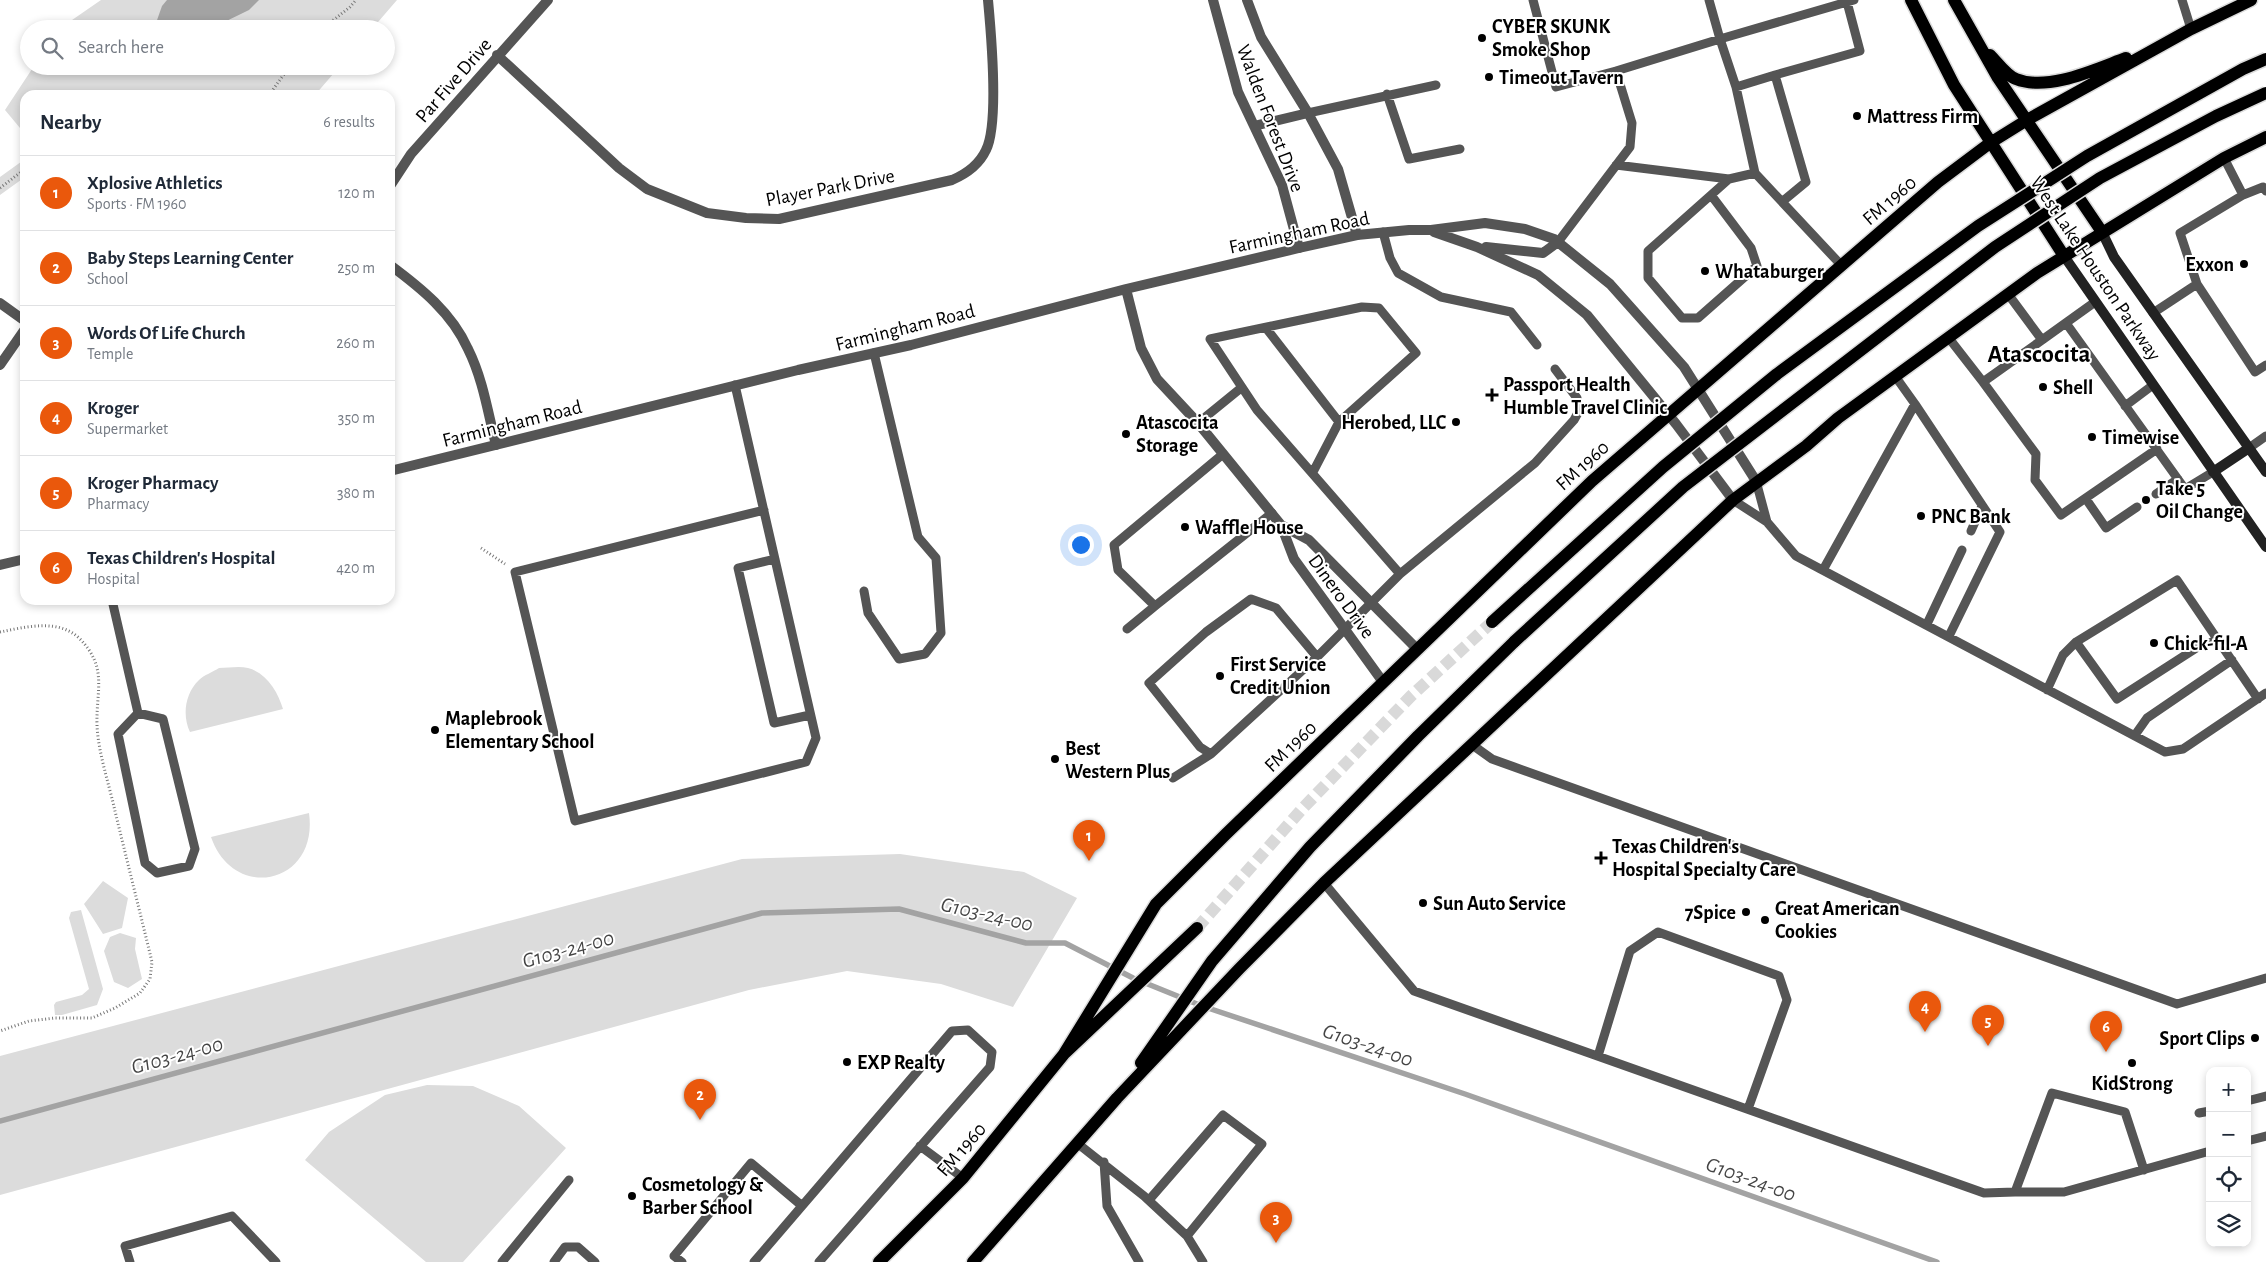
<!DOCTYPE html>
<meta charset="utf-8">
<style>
:root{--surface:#fff;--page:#f2f2f3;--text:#1f2937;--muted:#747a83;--line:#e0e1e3;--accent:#ea580c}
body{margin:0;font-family:"Alegreya Sans",sans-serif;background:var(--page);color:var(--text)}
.controls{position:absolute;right:15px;bottom:15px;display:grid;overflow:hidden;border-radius:10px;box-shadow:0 2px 8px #0003}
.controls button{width:45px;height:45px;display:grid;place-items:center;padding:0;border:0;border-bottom:1px solid var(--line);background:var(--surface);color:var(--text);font:25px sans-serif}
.you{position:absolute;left:1080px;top:544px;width:18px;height:18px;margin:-12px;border:4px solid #fff;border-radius:50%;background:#1a73e8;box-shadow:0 0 0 8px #1a73e833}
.badge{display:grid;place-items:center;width:32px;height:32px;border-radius:50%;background:var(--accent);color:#fff;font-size:16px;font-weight:700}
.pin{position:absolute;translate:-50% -41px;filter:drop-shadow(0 1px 2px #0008)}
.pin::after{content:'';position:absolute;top:26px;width:18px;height:15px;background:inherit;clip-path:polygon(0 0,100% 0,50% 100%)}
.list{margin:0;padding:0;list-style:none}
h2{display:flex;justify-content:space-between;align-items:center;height:65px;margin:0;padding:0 20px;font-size:21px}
h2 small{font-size:16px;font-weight:400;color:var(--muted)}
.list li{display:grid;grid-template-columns:32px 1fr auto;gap:15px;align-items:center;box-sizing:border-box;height:75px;padding:0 20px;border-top:1px solid var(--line)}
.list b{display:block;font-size:19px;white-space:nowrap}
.list p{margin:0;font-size:16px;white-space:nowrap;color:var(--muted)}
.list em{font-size:16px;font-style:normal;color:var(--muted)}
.icon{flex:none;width:28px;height:28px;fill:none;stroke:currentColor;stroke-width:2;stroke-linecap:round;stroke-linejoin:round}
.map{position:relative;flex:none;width:2266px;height:1262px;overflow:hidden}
.search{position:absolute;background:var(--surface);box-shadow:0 2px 8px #0003;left:20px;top:20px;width:375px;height:55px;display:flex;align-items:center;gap:12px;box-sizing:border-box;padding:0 18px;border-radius:28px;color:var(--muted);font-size:19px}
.panel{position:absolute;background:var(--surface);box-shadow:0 2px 8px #0003;left:20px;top:90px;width:375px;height:515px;border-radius:15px}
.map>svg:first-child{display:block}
.green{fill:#dcdcdc}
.water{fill:#a3a3a3}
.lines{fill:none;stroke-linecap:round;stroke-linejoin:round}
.stream{stroke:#a3a3a3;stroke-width:5.5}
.primary-tunnel{stroke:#d9d9d9;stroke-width:12;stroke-dasharray:12 6;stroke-linecap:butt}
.primary-casing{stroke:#dbdbdb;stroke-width:15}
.path{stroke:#777;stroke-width:3;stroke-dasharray:1 2.5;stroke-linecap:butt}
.service{stroke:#555;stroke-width:9}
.minor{stroke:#555;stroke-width:10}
.tertiary{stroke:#555;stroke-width:10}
.secondary{stroke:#222;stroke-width:10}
.primary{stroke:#000;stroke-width:12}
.primary-bridge-casing{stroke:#dbdbdb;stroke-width:15;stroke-linecap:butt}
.primary-bridge{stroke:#000;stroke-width:12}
.poi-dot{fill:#000;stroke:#fff;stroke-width:2}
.labels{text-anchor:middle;stroke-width:4;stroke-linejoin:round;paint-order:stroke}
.poi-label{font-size:20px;font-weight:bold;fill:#000;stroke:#fff;text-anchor:start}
.street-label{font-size:20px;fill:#000;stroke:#fff}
.water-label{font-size:21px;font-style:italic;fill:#444;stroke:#fff}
.district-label{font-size:25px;font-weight:bold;fill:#000;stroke:#fff}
</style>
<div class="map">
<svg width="2266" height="1262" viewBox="0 0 2266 1262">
<rect width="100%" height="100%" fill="#fff"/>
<path class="green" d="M 101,0 L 397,0 L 372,29 L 59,29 Z
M 34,66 L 340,66 L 315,95 L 25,95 L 25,134 L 5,110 Z
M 25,159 L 25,177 L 0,195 L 0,177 Z
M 219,668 C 228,668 239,666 248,668 C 267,673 278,692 283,709 L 190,732 C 182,716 185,693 199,680 C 204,675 213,672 219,668 Z
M 309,813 C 319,884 234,903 211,837 Z
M 900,854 L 1024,872 L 1077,898 L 1013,1007 L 941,984 L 847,971 L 749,990 L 0,1195 L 0,1056 L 742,859 Z
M 103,881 L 128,898 L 122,928 L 103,934 L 84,904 Z
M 81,910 L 103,989 L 97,1005 L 62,1015 L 55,1015 L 54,1005 L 56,1002 L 82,995 L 89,989 L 69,918 L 71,912 Z
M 120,933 L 136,938 L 135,949 L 142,979 L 128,988 L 114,982 L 104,951 L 110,937 Z
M 427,1085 L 473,1086 L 519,1106 L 566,1148 L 463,1262 L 426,1262 L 305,1160 L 329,1132 L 385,1095 Z"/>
<path class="water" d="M 167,0 L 259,0 L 249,10 L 210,29 L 161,29 L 156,23 L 162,6 Z"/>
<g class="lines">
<path class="stream" d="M 0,1121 L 762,913 L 899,909 L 1026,943 L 1065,943 L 1133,978 L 1202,1006 L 1465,1094 L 1937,1262"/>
<path class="primary-tunnel" d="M 1197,928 L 1303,808 L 1411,696 L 1492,622"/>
<defs>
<path id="primary" d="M 1911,0 L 1954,85 L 2064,256
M 1954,0 L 1998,78 L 2102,232
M 1990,55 C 1997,62 2007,76 2016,79 C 2048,92 2096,69 2126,58
M 1064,1054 L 1156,904 L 1226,834 L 1592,481 L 1938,182 L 1990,143 L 2027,120 L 2191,29 L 2251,0
M 1141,1063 L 1212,961 L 1310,847 L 1418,736 L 1515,641
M 879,1262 L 963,1178 L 1064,1054 L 1197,928
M 973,1262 L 1117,1098 L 1239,969 L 1324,883 L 1733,500 L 1806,446 L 1838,418 L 2037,273 L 2224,158 L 2266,137"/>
</defs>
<use href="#primary" class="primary-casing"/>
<path class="path" d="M 322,29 L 350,7 L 356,0
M 269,95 L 290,66
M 0,188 L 25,169
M 481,548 L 505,564
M 0,632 C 26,627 59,618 80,639 C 108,668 96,690 97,725 C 98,752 109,784 115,811 C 127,861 140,912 152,962 L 150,979 L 140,993 L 115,1008 L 92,1018 L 55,1018 L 29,1021 L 0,1031"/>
<path class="service" d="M 1533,0 L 1556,87 L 1616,71
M 2182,0 L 2191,29
M 1736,87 L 1775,75
M 1387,94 L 1409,159 L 1460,149
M 1308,113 L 1436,85
M 2224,158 L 2243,195 L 2180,233 L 2197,284 L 2255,372 L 2266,365
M 1616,165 L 1729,179 L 1755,173
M 1711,195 L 1751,248 L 1757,266 L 1698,318 L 1682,318 L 1648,278 L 1648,251 L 1729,179
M 2243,195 L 2263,187 L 2266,191
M 1783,201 L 1806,182 L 1775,75 L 1860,51 L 1847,2
M 1383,232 L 1390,258 L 1398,273 L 1441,297 L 1511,312 L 1537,345
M 1558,242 L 1630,147 L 1632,123 L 1616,71 L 1720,39 L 1709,0
M 1842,266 L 1755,173 L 1736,87 L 1720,39 L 1854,0
M 2153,313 L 2197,284
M 2066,323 L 2185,489 L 2213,472
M 1266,328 L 1339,422
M 1948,337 L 1983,382 L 2042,340 L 2008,294
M 2042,340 L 2095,302
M 1983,382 L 2036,454 L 2035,480 L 2061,515 L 2157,449
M 735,385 L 816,738 L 806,762 L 575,821 L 515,572 L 764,510
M 1915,404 L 2000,532 L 1949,636
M 2125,406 L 2153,385
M 1198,423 L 1241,388
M 2249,448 L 2266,436
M 1223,454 L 1114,545 L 1118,570 L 1155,606 L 1272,513
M 1313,472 L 1339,422 L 1416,353 L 1379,308 L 1362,307 L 1210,339 L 1257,410 L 1400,574
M 2156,494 L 2178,479
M 2086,499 L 2106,528 L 2137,507
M 1733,500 L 1767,522 L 1756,481
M 1767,522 L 1796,556 L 2165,752 L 2183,749 L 2266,693
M 1971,531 L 1982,506
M 775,559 L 738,568 L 774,723 L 810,715
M 1823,570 L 1915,404 L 1895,376
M 864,591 L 868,613 L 899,659 L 925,654 L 941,633 L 936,558 L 918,537 L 874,353
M 1251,599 L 1276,608 L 1317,657 L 1211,754 L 1200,747 L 1149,683 L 1206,632 Z
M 112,600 L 138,713
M 1927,624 L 1962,550
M 1127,629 L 1155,606
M 2076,642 L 2117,699 L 2201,645 L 2219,640
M 1317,657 L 1400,574 L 1535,463 L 1574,420 L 1579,411 L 1577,398 L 1555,369
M 2047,690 L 2063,655 L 2076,642 L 2177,580 L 2258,699
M 138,713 L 163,719 L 195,849 L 189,866 L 157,873 L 145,863 L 118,734 Z
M 2135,735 L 2147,718 L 2232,660
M 1471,744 L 1492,759 L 2177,1004 L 2266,978
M 1173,778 L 1211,754
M 1324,883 L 1414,991 L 1984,1193 L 2015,1192
M 1598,1056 L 1630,951 L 1658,932 L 1779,976 L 1787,1000 L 1748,1109
M 2247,1101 L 2266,1096
M 2199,1113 L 2210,1111
M 2247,1141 L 2266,1136
M 1077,1143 L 1144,1196 L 1187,1236 L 1203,1262
M 920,1146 L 963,1178
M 1104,1162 L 1107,1206 L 1139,1262
M 2144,1170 L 2125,1112 L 2052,1093 L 2015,1192 L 2064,1192 L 2210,1151
M 1149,1200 L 1223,1115 L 1262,1144 L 1187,1236
M 130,1262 L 125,1246 L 232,1216 L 276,1262
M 502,1262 L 569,1180
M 554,1262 L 565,1247 L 578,1247 L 595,1262
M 682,1262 L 674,1256 L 751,1163 L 801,1205
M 754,1262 L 952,1031 L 968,1030 L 992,1052 L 990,1067 L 819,1262"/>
<path class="minor" d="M 1213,0 L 1238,92 L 1282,185 L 1299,248
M 1247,0 L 1261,37 L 1308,113 L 1338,169 L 1357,235
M 497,55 L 619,168 L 647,189 L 707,213 L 746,218 L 779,219 L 952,180 C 966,174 979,165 986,150 C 999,124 991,32 988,0
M 1254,126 L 1308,113
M 390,186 L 411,154 L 548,0
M 390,265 C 421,288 452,313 468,349 C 483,379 488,413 496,445
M 0,303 L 25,321
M 0,365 L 25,329"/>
<path class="tertiary" d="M 1434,232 L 1477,247 L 1538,275 L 1587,315 L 1676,424 L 1733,500
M 1486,247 L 1543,253 L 1558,242
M 1126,289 L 1141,348 L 1157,379 L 1198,423 L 1281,525 L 1294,559 L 1383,682
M 390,471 L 798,370 L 911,345 L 1126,289 L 1299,248 L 1357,235 L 1409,230 L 1431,230 L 1485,223 L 1525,229 L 1554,239 L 1610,284 L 1684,367 L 1756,481
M 1281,525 L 1309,540 L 1417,649
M 0,565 L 25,559"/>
<path class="secondary" d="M 2102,232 L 2114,257 L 2266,472
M 2064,256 L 2266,547
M 2213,472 L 2249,448"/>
<use href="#primary" class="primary"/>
<defs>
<path id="primary-bridge" d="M 1492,622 L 1663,467 L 1777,374 L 1978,226 L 2087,156 L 2243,69 L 2266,59
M 1515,641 L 1683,487 L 1995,247 L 2100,178 L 2216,116 L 2266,93"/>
</defs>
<use href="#primary-bridge" class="primary-bridge-casing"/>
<use href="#primary-bridge" class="primary-bridge"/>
</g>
<g class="poi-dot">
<circle cx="1482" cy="38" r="5"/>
<circle cx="1489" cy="77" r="5"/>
<circle cx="1857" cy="116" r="5"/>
<circle cx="2244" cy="264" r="5"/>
<circle cx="1705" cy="271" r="5"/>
<circle cx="2043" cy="387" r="5"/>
<path d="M1489.5 387.5h5v5h5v5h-5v5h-5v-5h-5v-5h5z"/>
<circle cx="1456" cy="422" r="5"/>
<circle cx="1126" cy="434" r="5"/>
<circle cx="2092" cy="437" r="5"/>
<circle cx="2146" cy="500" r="5"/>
<circle cx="1921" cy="516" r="5"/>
<circle cx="1185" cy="527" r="5"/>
<circle cx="2154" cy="643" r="5"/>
<circle cx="1220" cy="676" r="5"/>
<circle cx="435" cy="730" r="5"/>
<circle cx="1055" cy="759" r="5"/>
<path d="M1598.5 850.5h5v5h5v5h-5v5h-5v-5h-5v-5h5z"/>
<circle cx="1423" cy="903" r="5"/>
<circle cx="1746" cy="912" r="5"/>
<circle cx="1765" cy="920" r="5"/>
<circle cx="2255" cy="1038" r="5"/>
<circle cx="847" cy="1062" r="5"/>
<circle cx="2132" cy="1063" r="5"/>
<circle cx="632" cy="1196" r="5"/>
</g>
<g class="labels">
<g class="poi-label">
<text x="1492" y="33">CYBER SKUNK<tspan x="1492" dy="23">Smoke Shop</tspan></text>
<text x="1499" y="84">Timeout Tavern</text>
<text x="1867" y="123">Mattress Firm</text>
<text x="2234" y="271" text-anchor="end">Exxon</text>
<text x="1715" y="278">Whataburger</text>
<text x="1503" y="391">Passport Health<tspan x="1503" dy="23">Humble Travel Clinic</tspan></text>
<text x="2053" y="394">Shell</text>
<text x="1136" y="429">Atascocita<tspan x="1136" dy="23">Storage</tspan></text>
<text x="1446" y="429" text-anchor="end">Herobed, LLC</text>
<text x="2102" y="444">Timewise</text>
<text x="2156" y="495">Take 5<tspan x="2156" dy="23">Oil Change</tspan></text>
<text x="1931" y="523">PNC Bank</text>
<text x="1195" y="534">Waffle House</text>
<text x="2164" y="650">Chick-fil-A</text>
<text x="1230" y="671">First Service<tspan x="1230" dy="23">Credit Union</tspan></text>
<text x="445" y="725">Maplebrook<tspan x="445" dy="23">Elementary School</tspan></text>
<text x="1065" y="755">Best<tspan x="1065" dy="23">Western Plus</tspan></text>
<text x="1612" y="853">Texas Children's<tspan x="1612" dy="23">Hospital Specialty Care</tspan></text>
<text x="1433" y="910">Sun Auto Service</text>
<text x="1775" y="915">Great American<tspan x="1775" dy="23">Cookies</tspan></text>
<text x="1736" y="919" text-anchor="end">7Spice</text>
<text x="2245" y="1045" text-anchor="end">Sport Clips</text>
<text x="857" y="1069">EXP Realty</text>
<text x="2132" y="1090" text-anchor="middle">KidStrong</text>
<text x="642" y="1191">Cosmetology &amp;<tspan x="642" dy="23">Barber School</tspan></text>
</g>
<g class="street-label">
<text transform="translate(453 80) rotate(-49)" y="7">Par Five Drive</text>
<text transform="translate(1271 118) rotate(69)" y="7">Walden Forest Drive</text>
<text transform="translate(830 187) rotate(-11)" y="7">Player Park Drive</text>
<text transform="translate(1889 200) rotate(-41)" y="7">FM 1960</text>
<text transform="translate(1299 232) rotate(-12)" y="7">Farmingham Road</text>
<text transform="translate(2096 268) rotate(56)" y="7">West Lake Houston Parkway</text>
<text transform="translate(905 327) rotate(-14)" y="7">Farmingham Road</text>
<text transform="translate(512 423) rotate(-14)" y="7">Farmingham Road</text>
<text transform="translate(1582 465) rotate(-42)" y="7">FM 1960</text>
<text transform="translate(1342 596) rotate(54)" y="7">Dinero Drive</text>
<text transform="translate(1290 746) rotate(-44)" y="7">FM 1960</text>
<text transform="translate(961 1149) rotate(-49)" y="7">FM 1960</text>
</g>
<g class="water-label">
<text transform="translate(987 914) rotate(13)" y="7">G103-24-00</text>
<text transform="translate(568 949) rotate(-15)" y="7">G103-24-00</text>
<text transform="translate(1368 1045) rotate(19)" y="7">G103-24-00</text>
<text transform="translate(177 1055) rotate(-15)" y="7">G103-24-00</text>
<text transform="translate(1751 1179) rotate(20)" y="7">G103-24-00</text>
</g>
<g class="district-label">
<text x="2039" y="362">Atascocita</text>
</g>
</g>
</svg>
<div class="controls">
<button>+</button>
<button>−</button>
<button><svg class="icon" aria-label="locate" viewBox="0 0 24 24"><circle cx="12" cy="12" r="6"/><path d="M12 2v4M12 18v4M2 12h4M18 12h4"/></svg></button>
<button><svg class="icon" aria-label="layers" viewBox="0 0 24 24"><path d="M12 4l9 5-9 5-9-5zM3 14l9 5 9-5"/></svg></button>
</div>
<div class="you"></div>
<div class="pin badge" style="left:1089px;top:861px">1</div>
<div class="pin badge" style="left:700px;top:1120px">2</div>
<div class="pin badge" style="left:1276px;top:1243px">3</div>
<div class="pin badge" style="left:1925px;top:1032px">4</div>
<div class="pin badge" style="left:1988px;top:1046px">5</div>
<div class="pin badge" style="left:2106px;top:1052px">6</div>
<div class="search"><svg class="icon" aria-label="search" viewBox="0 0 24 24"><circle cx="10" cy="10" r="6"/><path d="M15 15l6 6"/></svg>Search here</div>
<section class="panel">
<h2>Nearby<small>6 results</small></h2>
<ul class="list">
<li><span class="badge">1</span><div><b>Xplosive Athletics</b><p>Sports · FM 1960</p></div><em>120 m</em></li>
<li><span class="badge">2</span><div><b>Baby Steps Learning Center</b><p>School</p></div><em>250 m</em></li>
<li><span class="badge">3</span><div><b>Words Of Life Church</b><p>Temple</p></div><em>260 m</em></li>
<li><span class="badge">4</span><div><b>Kroger</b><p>Supermarket</p></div><em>350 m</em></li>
<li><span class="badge">5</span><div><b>Kroger Pharmacy</b><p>Pharmacy</p></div><em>380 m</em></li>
<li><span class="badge">6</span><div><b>Texas Children's Hospital</b><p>Hospital</p></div><em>420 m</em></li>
</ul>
</section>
</div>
